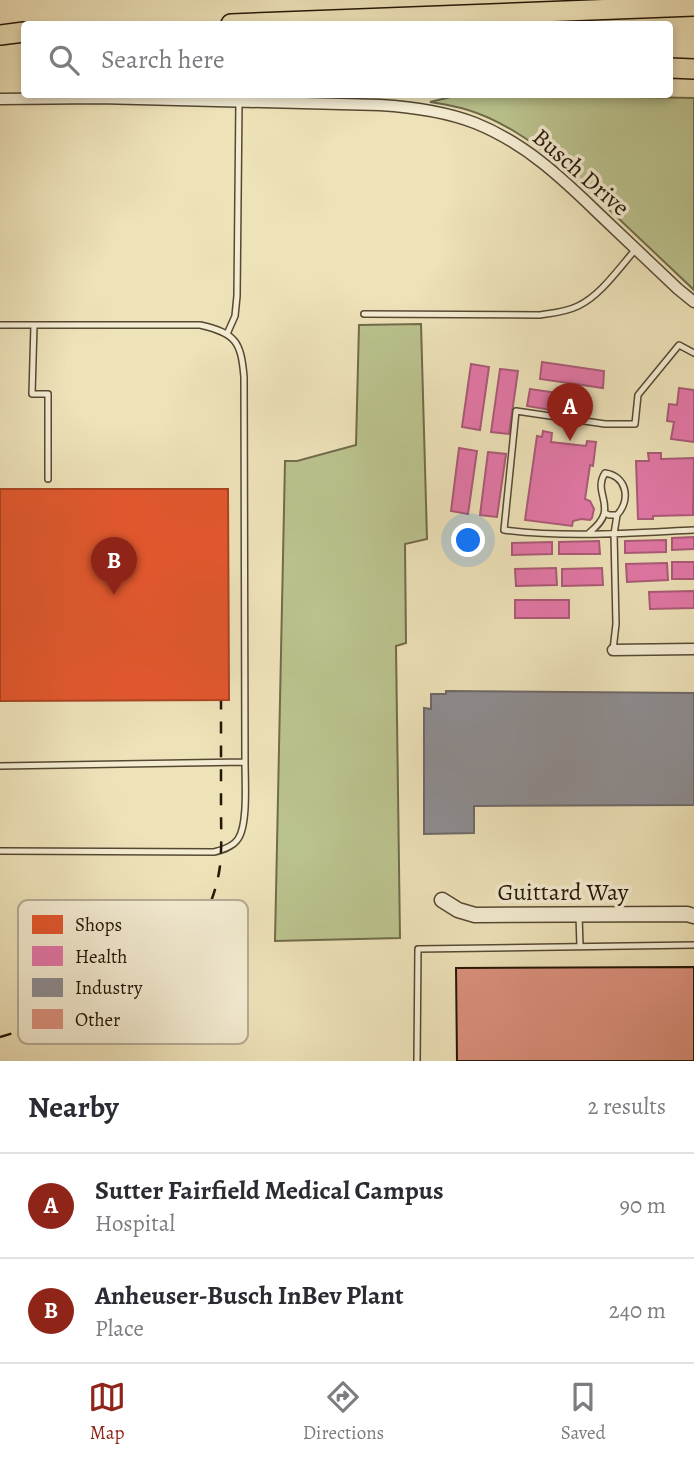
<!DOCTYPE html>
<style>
:root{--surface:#fff;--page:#f2f2f3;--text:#2b2b33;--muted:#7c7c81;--line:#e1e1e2;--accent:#8f2418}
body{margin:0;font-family:Alegreya,serif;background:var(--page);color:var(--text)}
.you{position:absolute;left:469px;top:541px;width:24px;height:24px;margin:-18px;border:5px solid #fff;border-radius:50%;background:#1a73e8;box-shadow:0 0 0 10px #1a73e833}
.badge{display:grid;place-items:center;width:46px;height:46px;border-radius:50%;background:var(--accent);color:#fff;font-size:23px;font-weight:700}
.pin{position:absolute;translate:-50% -58px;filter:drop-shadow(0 2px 4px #0008)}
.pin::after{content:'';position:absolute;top:37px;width:24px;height:21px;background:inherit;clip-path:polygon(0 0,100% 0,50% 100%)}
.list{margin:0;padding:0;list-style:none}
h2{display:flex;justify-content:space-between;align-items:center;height:91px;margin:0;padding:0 28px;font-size:30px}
h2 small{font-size:23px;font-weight:400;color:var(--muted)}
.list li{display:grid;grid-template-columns:46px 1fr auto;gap:21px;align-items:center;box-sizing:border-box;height:105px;padding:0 28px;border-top:2px solid var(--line)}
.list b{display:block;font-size:26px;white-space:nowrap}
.list p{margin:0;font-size:23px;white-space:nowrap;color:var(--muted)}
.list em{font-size:23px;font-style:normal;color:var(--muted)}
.icon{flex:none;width:38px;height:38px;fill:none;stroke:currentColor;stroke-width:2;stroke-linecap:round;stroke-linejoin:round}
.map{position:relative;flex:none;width:694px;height:1061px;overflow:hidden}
.search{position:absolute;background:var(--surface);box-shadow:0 4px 10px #0003;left:21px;right:21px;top:21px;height:77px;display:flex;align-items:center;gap:18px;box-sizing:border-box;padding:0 24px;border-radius:7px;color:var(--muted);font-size:26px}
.sheet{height:301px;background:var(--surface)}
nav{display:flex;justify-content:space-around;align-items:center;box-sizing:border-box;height:98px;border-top:2px solid var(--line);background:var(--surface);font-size:19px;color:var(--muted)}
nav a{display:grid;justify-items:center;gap:4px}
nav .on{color:var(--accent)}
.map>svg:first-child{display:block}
.green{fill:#bbc38e;stroke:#706c4a;stroke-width:2}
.shops{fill:#e4572e;stroke:#a42;stroke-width:2}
.health{fill:#e377a8;stroke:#aa5a77;stroke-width:2}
.industry{fill:#8d8d92;stroke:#6e6968;stroke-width:2}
.building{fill:#dc917e;stroke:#241605;stroke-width:2}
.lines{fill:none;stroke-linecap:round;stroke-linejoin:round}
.service-casing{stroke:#564932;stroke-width:8}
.minor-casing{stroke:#564932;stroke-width:13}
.tertiary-casing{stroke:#564932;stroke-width:17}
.motorway-casing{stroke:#241605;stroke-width:22}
.service{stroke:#f4ecd2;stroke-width:5}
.minor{stroke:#f4ecd2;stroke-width:10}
.tertiary{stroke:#f4ecd2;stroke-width:14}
.motorway{stroke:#eee2b9;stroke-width:19}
.rail{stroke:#241605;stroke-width:2.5;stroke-dasharray:12 12;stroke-linecap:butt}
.labels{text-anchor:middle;stroke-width:7;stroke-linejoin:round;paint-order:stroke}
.street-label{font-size:24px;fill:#241605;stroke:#f4ecd2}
.key{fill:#f4ecd2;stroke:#b6ac94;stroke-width:2}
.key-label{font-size:19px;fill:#241605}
</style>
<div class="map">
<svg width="694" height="1061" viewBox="0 0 694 1061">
<rect width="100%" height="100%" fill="#eee2b9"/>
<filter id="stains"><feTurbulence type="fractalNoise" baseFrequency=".00286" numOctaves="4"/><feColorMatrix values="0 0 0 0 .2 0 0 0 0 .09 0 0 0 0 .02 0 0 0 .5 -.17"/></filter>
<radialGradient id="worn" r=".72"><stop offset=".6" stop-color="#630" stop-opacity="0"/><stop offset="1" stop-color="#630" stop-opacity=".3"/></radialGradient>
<path class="green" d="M 463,94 L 694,98 L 694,290 L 559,162 C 532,142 501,120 468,110 C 456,106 442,104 430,102 Z
M 421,324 L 427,539 L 405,544 L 406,643 L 396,646 L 400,938 L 275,941 L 285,461 L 297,461 L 356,445 L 359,325 Z"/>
<path class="shops" d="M 0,489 L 228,489 L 229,700 L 0,701 Z"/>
<path class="health" d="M 542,362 L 604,371 L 603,388 L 540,379 Z
M 542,362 L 604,371 L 603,388 L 540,379 Z
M 471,364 L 489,367 L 480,430 L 462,427 Z
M 471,364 L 489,367 L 480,430 L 462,427 Z
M 500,369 L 518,371 L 509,434 L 491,432 Z
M 500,369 L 518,371 L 509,434 L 491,432 Z
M 679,388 L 694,390 L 694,442 L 671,439 L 674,422 L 667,421 L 669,404 L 677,405 Z
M 530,389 L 565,394 L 563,412 L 527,406 Z
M 530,389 L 565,394 L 563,412 L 527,406 Z
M 543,431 L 552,433 L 551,442 L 586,446 L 587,441 L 596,442 L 593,466 L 590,465 L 585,499 L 590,501 L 594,509 L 592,518 L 590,520 L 581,519 L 573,521 L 572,526 L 525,520 L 537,436 L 542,437 Z
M 459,448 L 477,451 L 468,514 L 451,511 Z
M 459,448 L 477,451 L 468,514 L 451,511 Z
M 488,452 L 506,454 L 497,517 L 480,515 Z
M 488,452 L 506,454 L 497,517 L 480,515 Z
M 648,453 L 661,453 L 661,459 L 694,458 L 693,515 L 653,516 L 653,519 L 638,519 L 636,461 L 649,461 Z
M 694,537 L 694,549 L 672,550 L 672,538 Z
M 694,537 L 694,549 L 672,550 L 672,538 Z
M 666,540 L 666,552 L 625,553 L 625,541 Z
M 666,540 L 666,552 L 625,553 L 625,541 Z
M 599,541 L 600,554 L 559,554 L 559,542 Z
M 599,541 L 600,554 L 559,554 L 559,542 Z
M 552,542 L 552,554 L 512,555 L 512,543 Z
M 552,542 L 552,554 L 512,555 L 512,543 Z
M 672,562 L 694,562 L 694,579 L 672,579 Z
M 672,562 L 694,562 L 694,579 L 672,579 Z
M 667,563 L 668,580 L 627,582 L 626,564 Z
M 667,563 L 668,580 L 627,582 L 626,564 Z
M 556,568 L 557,585 L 516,586 L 515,569 Z
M 556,568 L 557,585 L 516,586 L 515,569 Z
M 602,568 L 603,585 L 562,586 L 562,569 Z
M 602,568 L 603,585 L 562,586 L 562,569 Z
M 694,591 L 694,608 L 650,609 L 649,592 Z
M 694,591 L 694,608 L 650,609 L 649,592 Z
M 515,600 L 569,600 L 569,618 L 515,618 Z
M 515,600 L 569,600 L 569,618 L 515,618 Z"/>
<path class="industry" d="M 446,691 L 694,693 L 694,805 L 474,806 L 474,833 L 424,834 L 424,708 L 431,709 L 431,694 L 446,694 Z"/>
<path class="building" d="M 694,967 L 694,1061 L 457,1061 L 456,968 Z"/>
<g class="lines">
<defs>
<path id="service" d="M 364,314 L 540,315 C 553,313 566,312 578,306 C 601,295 619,268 636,249
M 0,325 L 200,325 C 236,333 241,342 244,377 L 245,762 C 245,781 248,825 238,839 C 233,847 222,850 214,852 L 0,851
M 34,325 L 32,394 L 48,394 L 48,479
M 227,334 L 235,316 L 237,296 L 239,101
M 694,353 L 679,345 L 638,395 L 635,424 L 605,424 L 516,411 L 504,530 C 567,538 631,533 694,530
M 589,533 C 595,528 602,522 604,514 C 608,500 595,488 605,473 C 627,476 631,500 617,515 L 609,515 L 605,513
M 613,650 L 616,624 L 614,534 L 617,515
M 0,766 L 245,762
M 579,915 L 580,946
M 417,1061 L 418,949 L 694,945"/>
<path id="minor" d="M 0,99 L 99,98 L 380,105 C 412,107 444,111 475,123 C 525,143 562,178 600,215 C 626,240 652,264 678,289 L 694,302
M 613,650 L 694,649"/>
<path id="tertiary" d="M 442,900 L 458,910 L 475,915 L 687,914 L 694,916"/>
<path id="motorway" d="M 231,24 L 694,6
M 0,35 L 24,32
M 670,68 L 694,69"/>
</defs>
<use href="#service" class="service-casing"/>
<use href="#minor" class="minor-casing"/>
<use href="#tertiary" class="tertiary-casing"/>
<use href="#motorway" class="motorway-casing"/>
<use href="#service" class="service"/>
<use href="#minor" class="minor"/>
<use href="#tertiary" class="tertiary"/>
<use href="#motorway" class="motorway"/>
<path class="rail" d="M 0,1037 C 36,1026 78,1017 112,1003 C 168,980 212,926 220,866 C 222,847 221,827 221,808 C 221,772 221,737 221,701"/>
</g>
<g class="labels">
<g class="street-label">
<text transform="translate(581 172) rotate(41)" y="8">Busch Drive</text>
<text x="563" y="900">Guittard Way</text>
</g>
</g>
<rect x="18" y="900" width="230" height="144" rx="10" class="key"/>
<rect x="32" y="915" width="31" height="19" fill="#e4572e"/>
<rect x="32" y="946" width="31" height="20" fill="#e377a8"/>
<rect x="32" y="978" width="31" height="19" fill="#8d8d92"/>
<rect x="32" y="1009" width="31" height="20" fill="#dc917e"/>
<g class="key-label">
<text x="75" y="931">Shops</text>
<text x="75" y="963">Health</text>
<text x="75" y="994">Industry</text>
<text x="75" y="1026">Other</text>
</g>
<rect width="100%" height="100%" filter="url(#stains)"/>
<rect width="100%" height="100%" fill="url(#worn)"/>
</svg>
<div class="you"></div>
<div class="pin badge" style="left:570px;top:441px">A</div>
<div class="pin badge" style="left:114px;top:595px">B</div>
<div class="search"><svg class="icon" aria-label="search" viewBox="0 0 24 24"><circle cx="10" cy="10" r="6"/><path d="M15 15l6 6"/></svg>Search here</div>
</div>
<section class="sheet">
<h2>Nearby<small>2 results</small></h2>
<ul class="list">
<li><span class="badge">A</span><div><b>Sutter Fairfield Medical Campus</b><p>Hospital</p></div><em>90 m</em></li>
<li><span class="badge">B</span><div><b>Anheuser-Busch InBev Plant</b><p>Place</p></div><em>240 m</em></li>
</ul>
</section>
<nav>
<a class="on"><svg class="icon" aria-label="map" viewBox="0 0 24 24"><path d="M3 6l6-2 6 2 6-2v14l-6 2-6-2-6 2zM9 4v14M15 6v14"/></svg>Map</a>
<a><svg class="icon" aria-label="directions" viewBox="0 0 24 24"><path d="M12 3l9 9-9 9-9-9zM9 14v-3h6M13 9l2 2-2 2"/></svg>Directions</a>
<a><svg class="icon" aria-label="saved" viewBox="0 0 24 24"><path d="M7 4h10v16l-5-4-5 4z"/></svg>Saved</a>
</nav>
